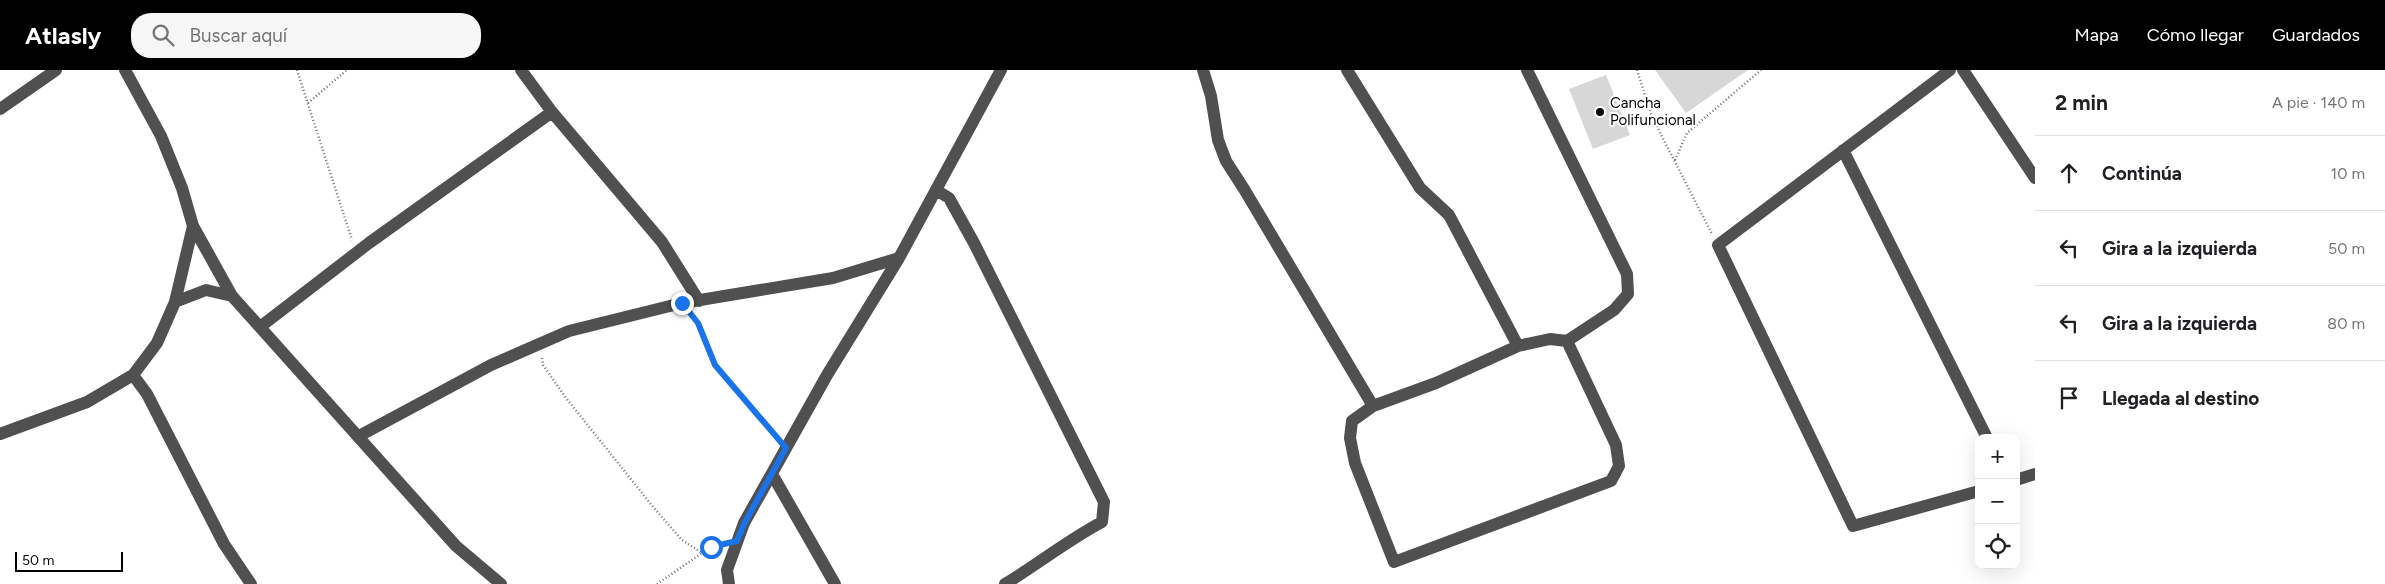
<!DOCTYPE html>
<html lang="es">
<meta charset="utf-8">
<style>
:root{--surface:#fff;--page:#f6f6f6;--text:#202124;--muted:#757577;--line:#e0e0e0;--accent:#000}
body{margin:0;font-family:Figtree,sans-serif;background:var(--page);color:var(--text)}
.controls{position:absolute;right:15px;bottom:15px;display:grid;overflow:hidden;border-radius:10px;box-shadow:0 5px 20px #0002}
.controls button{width:45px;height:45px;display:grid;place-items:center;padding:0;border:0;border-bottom:1px solid var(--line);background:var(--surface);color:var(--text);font:25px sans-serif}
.scale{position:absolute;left:15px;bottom:12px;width:108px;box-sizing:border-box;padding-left:5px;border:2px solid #000;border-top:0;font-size:14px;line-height:18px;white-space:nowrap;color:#000;-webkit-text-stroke:4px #fff;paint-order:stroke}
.stop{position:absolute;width:15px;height:15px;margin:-11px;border:4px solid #1a73e8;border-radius:50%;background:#fff}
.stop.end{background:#1a73e8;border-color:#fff;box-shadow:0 1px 5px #0008}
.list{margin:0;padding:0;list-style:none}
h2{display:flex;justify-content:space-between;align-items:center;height:65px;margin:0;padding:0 20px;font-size:21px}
h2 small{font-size:16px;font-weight:400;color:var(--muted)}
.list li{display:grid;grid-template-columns:32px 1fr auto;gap:15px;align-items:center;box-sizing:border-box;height:75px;padding:0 20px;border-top:1px solid var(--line)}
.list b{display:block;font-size:19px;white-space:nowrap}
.list em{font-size:16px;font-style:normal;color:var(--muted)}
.icon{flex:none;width:28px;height:28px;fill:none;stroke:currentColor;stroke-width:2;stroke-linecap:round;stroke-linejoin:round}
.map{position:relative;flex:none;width:2035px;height:514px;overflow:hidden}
header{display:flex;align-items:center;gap:30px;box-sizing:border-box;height:70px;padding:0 25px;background:var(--accent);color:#fff}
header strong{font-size:24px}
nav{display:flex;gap:28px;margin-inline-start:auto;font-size:18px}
.search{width:350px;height:45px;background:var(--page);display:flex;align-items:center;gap:12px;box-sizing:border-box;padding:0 18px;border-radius:20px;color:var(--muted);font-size:19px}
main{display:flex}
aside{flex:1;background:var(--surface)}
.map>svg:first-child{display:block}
.green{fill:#d7d7d7}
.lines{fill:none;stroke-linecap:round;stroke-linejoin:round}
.path{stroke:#727272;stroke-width:2.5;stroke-dasharray:1 2.5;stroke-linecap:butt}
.minor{stroke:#505050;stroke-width:12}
.route{stroke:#1a73e8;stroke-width:6}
.poi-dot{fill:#000;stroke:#fff;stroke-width:2}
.labels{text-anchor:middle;stroke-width:4;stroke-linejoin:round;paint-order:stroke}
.poi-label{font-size:15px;fill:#000;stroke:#fff;text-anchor:start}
</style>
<header>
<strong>Atlasly</strong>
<div class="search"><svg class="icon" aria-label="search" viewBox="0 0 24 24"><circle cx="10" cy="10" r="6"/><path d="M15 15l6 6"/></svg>Buscar aquí</div>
<nav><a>Mapa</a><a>Cómo llegar</a><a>Guardados</a></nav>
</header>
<main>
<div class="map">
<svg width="2035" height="514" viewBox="0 0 2035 514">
<rect width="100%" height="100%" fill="#fff"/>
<path class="green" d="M 1655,0 L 1748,0 L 1686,43 Z
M 1606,5 L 1630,65 L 1593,79 L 1569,19 Z"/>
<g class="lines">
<path class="path" d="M 297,0 L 352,170
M 1637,0 L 1652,47 L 1712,164
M 308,33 L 347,0
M 1675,90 L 1687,63 L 1761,0
M 690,244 L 698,253 L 715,295 L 776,367
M 542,288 L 543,295 L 566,328 L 654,438 L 682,470 L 702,483
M 657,514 L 711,477 L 724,474"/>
<path class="minor" d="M 521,0 L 552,42 L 662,172 L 699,231
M 1203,0 L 1211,26 L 1218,70 L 1226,91 L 1244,119 L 1373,336
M 1347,0 L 1420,118 L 1449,145 L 1518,276
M 1527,0 L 1627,204 L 1628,224 L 1614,240 L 1567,271
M 1950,0 L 1718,175 L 1853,456 L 1979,421
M 1963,0 L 2035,108
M 0,39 L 56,0
M 1843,80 L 1987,368
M 936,120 L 949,128 L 974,173 L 1104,432 L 1102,452 C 1068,470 1038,494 1005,514
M 193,156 L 232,226 L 456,476 L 501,514
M 175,232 L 206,220 L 232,226
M 260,257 L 369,173 L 552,42
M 1550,269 L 1567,271 L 1616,375 L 1619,396 L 1611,411 L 1394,492 L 1355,393 L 1350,368 L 1352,351 L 1373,336 L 1436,313 L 1518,276 Z
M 133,305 L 147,324 L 224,474 L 251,514
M 0,364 L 87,332 L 133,305 L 157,273 L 175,232 L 193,156 L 182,118 L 161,66 L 125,0
M 359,366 L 491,295 L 569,261 L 682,233 L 833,208 L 899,188
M 772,404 L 835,514
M 2016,410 L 2035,404
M 729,514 L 727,500 L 744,453 L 827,305 L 899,188 L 1001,0"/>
</g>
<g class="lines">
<path class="route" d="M 682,233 L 698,253 L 715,295 L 786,378 L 744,454 L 737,471 L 711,477"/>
</g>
<circle class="poi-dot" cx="1600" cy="42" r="5"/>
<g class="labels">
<g class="poi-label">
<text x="1610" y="38">Cancha<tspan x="1610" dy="17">Polifuncional</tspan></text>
</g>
</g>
</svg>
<div class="controls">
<button>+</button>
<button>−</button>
<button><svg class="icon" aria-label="locate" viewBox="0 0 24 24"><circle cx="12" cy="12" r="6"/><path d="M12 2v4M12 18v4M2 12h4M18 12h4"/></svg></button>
</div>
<div class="scale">50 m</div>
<div class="stop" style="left:711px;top:477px"></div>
<div class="stop end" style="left:682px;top:233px"></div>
</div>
<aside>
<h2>2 min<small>A pie · 140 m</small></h2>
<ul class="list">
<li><svg class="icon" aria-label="ahead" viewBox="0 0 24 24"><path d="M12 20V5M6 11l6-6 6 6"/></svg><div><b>Continúa</b></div><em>10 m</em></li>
<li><svg class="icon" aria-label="left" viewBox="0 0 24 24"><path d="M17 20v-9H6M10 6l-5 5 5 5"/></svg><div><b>Gira a la izquierda</b></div><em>50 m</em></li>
<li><svg class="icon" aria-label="left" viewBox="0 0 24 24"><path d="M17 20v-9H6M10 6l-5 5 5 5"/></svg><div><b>Gira a la izquierda</b></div><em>80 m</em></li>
<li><svg class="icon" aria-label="arrive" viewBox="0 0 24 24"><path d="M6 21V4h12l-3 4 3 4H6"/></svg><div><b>Llegada al destino</b></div></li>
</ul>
</aside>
</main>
